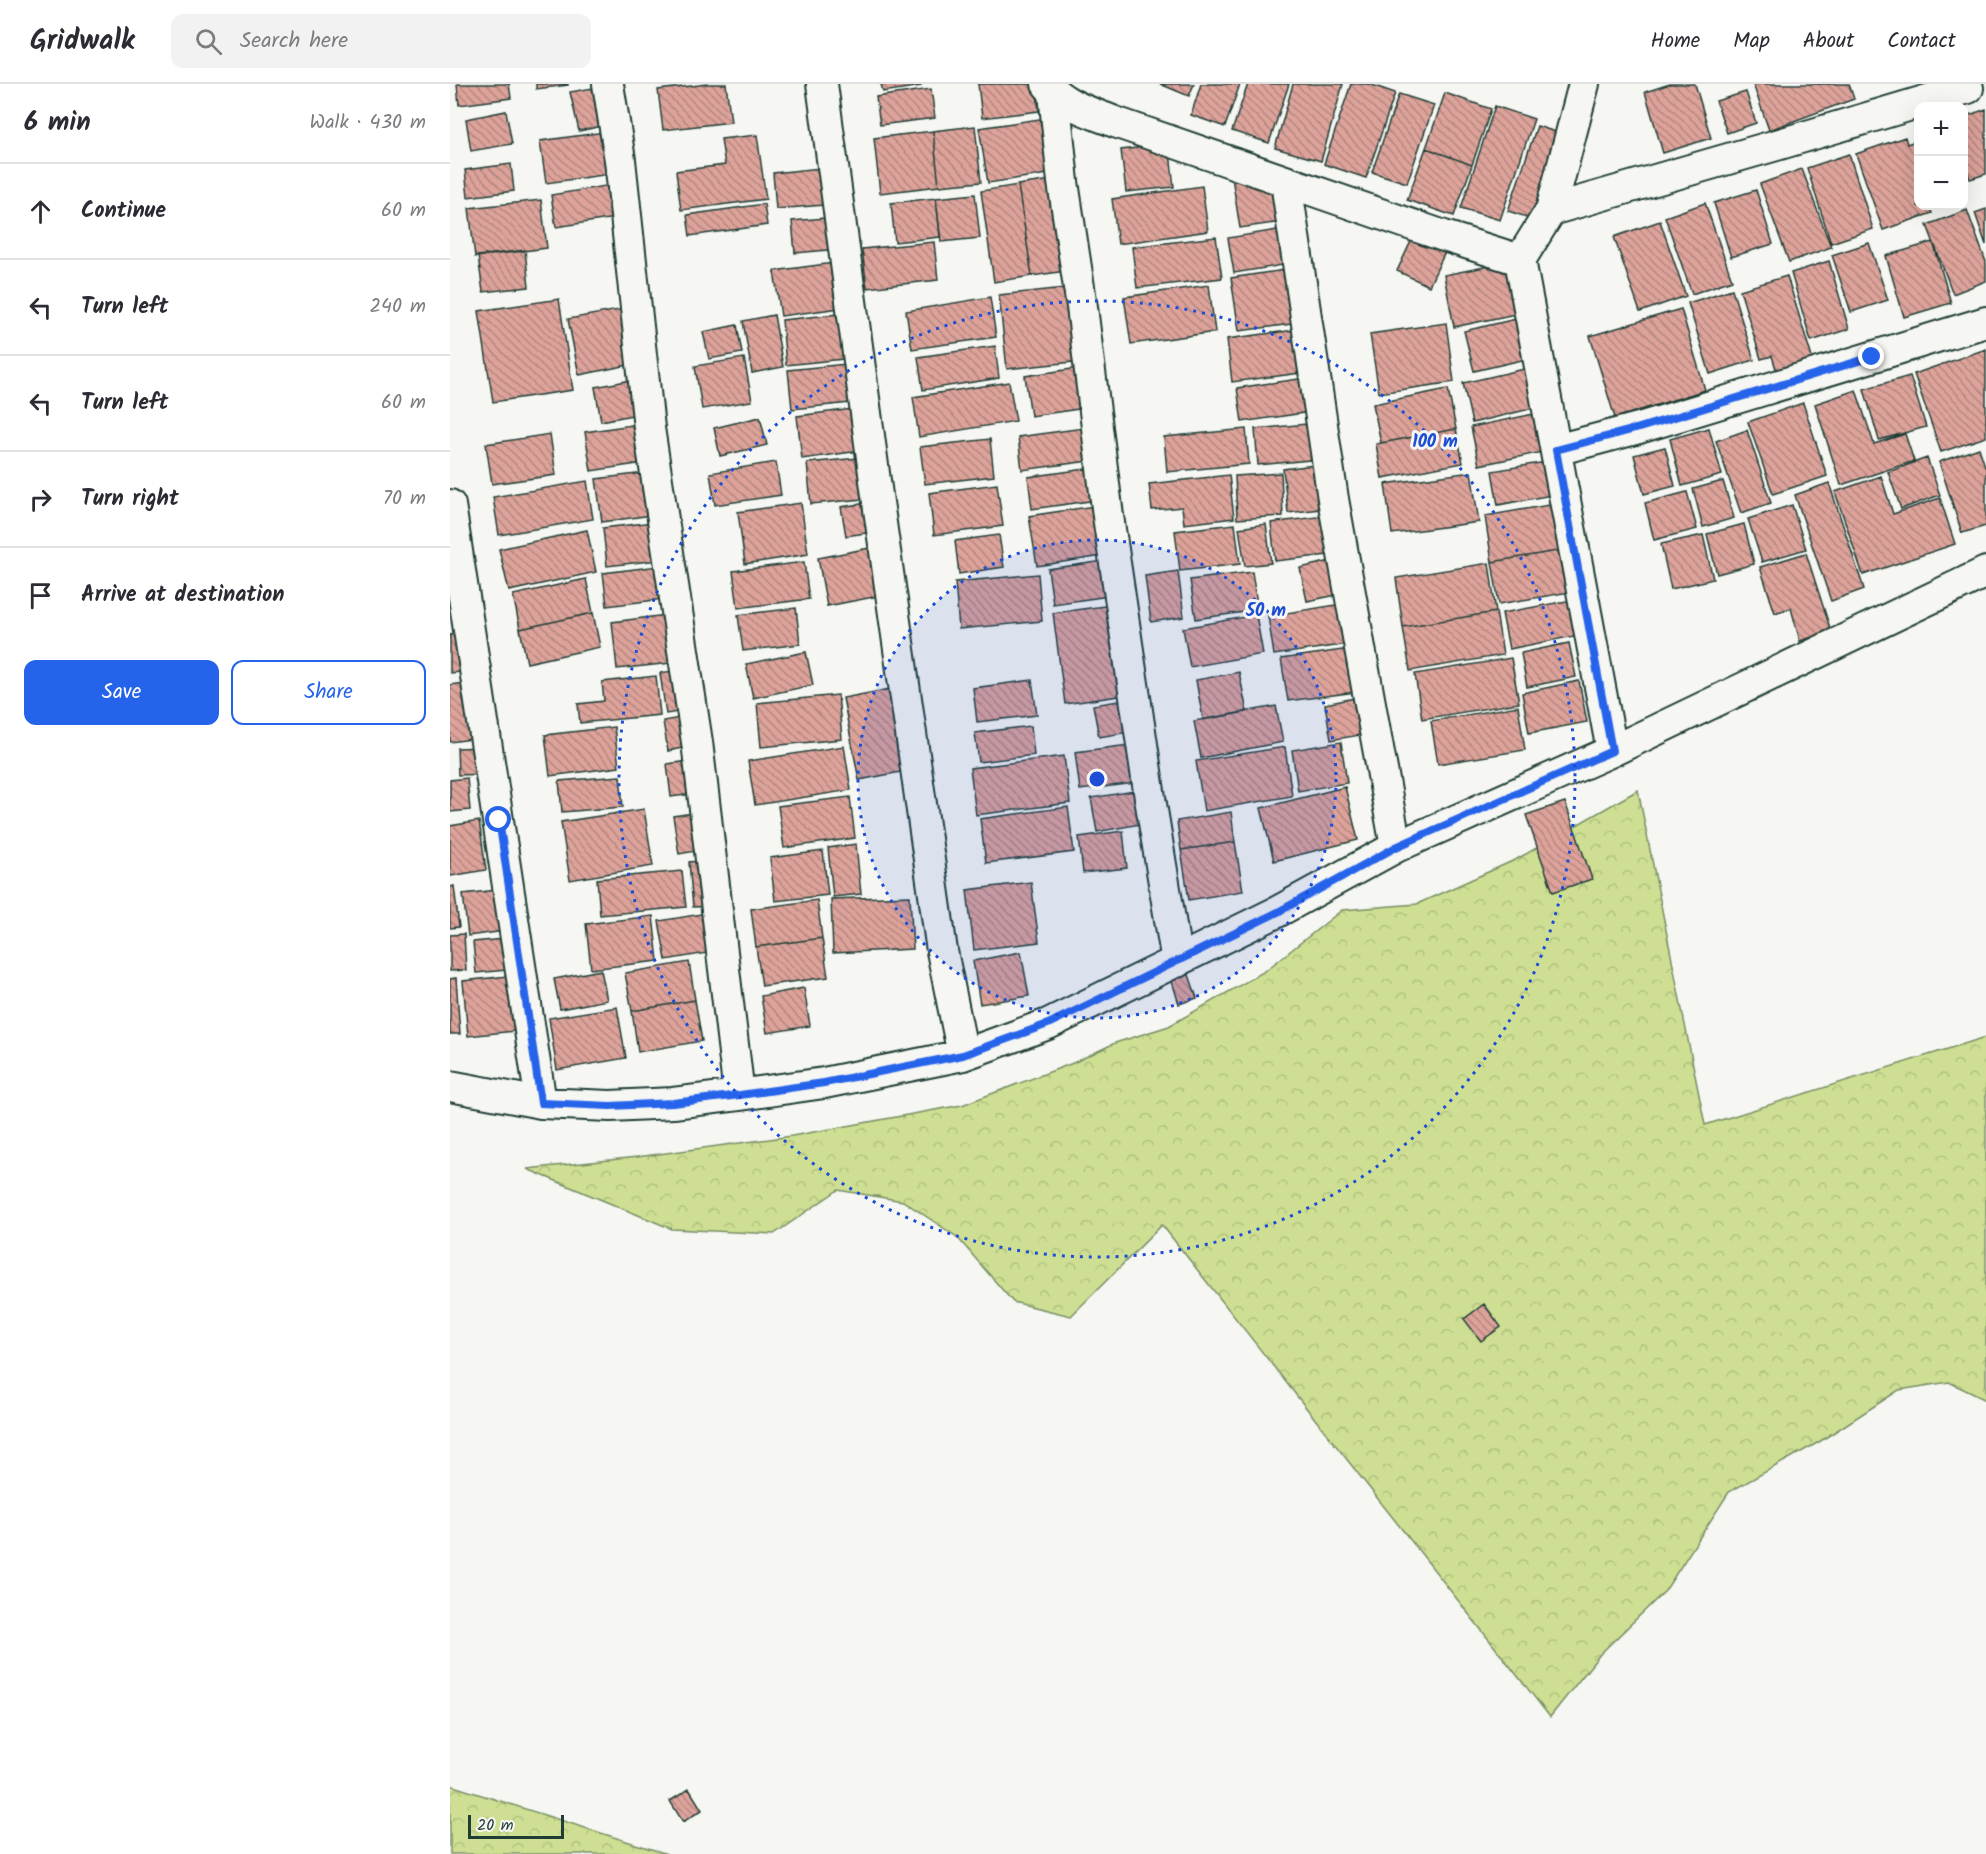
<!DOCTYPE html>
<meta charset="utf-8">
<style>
:root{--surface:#fff;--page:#f2f2f3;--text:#2b2b33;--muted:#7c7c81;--line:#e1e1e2;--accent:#2563eb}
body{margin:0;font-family:Kalam,sans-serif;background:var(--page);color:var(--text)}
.controls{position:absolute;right:18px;top:18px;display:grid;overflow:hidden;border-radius:12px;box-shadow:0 6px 24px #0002}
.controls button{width:54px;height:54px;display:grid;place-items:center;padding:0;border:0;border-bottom:2px solid var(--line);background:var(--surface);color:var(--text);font:30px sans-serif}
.scale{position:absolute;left:18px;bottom:15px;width:96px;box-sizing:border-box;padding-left:6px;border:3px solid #1f3d34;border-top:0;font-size:16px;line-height:21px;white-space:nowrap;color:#1f3d34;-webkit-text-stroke:4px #f6f6f2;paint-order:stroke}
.stop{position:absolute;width:18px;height:18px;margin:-14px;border:4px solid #2563eb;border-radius:50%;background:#fff}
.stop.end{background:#2563eb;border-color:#fff;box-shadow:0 2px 6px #0008}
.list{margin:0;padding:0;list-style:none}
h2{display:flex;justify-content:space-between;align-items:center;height:78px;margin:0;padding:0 24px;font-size:26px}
h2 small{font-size:20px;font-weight:400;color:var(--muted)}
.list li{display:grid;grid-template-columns:39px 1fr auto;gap:18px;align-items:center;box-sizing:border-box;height:96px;padding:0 24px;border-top:2px solid var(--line)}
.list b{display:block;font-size:22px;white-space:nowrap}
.list em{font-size:20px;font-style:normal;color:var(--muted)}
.actions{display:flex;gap:12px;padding:18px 24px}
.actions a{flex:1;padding:14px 0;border:2px solid var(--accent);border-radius:12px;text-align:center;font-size:21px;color:var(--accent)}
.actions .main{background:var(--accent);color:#fff}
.icon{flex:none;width:33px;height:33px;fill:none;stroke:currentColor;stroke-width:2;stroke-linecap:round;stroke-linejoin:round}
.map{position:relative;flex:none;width:1536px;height:1770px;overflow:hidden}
header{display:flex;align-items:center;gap:36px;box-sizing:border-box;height:84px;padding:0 30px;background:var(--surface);border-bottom:2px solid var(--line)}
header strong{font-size:28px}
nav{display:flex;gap:33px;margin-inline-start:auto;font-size:21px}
.search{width:420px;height:54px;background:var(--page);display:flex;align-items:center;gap:15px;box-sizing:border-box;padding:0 21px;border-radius:12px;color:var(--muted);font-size:22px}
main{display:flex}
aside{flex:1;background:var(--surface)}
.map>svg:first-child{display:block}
.forest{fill:url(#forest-crowns);stroke:#768e64;stroke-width:1.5}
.building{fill:url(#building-back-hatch);stroke:#1f3d34;stroke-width:1.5}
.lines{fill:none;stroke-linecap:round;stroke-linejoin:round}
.minor-casing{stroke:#1f3d34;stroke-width:34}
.minor{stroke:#f6f6f2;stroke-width:30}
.route{stroke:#2563eb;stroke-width:8}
.ring{fill:none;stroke:#1d4ed8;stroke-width:3;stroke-dasharray:3 6}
.centre{fill:#1d4ed8;stroke:#f6f6f2;stroke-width:3}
.ring-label{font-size:18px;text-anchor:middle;font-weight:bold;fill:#1d4ed8;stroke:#f6f6f2;stroke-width:6;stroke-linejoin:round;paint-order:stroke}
</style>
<header>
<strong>Gridwalk</strong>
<div class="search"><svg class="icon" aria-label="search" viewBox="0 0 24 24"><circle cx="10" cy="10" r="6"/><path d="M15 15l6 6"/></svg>Search here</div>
<nav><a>Home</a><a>Map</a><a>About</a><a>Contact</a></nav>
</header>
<main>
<aside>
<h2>6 min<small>Walk · 430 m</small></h2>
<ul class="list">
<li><svg class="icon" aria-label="ahead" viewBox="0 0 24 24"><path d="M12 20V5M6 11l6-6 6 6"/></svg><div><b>Continue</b></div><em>60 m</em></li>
<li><svg class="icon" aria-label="left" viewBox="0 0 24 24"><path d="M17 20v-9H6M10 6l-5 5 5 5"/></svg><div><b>Turn left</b></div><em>240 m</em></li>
<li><svg class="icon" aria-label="left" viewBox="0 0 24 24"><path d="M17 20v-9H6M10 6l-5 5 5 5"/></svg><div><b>Turn left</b></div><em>60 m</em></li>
<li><svg class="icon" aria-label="right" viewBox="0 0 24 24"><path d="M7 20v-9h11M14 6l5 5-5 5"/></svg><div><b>Turn right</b></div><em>70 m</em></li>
<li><svg class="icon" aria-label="arrive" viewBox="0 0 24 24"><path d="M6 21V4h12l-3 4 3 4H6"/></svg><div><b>Arrive at destination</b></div></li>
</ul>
<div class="actions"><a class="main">Save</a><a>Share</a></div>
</aside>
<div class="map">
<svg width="1536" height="1770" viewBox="0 0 1536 1770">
<defs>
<pattern id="forest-crowns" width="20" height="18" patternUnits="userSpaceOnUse" patternTransform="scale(1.5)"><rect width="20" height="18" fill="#cedf93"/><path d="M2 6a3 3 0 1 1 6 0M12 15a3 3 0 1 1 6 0" fill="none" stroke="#b0c07f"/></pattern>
<pattern id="building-back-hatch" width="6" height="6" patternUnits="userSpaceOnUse" patternTransform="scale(1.5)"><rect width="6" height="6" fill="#dda39b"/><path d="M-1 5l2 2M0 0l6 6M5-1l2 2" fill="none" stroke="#b3867f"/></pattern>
</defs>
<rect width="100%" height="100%" fill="#f6f6f2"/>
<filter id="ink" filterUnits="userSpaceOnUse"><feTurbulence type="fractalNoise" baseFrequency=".0167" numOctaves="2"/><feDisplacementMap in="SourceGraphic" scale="12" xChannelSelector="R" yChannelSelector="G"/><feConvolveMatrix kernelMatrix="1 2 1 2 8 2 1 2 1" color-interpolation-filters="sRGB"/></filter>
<g filter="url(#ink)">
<path class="forest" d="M 1188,706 L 1255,1041 L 1536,953 L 1536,1316 L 1499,1298 L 1449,1306 L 1369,1358 L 1279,1408 L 1215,1507 L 1151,1569 L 1100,1633 L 712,1141 L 621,1232 L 563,1218 L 507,1153 L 453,1117 L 388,1106 L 324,1150 L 222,1145 L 77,1085 L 187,1073 L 342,1052 L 512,1021 L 623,979 L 665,959 L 719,942 L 815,887 L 892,826 L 967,820 L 1067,775 Z
M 0,1701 L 217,1770 L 0,1770 Z"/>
<path class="building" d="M 7,0 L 59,0 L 61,14 L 9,21 Z
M 86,0 L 118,0 L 118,1 L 86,5 Z
M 258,0 L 276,0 L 281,38 L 213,46 L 208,6 Z
M 431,0 L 471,0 L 471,2 L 433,8 Z
M 528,0 L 586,0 L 589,27 L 532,34 Z
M 710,0 L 744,0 L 739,12 Z
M 751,0 L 790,0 L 775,43 L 741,31 Z
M 798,0 L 839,0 L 819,59 L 782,47 Z
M 843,0 L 893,0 L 871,77 L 825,64 Z
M 901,0 L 919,0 L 945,9 L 916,94 L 874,80 Z
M 1220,0 L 1245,0 L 1261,54 L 1213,69 L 1195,8 Z
M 1303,0 L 1399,0 L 1404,15 L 1319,46 Z
M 154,2 L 161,40 L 129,47 L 120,8 Z
M 481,5 L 485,34 L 430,41 L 426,13 Z
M 1296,8 L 1306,39 L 1277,49 L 1266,17 Z
M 995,9 L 1041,25 L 1022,81 L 976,64 Z
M 949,10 L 984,21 L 957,99 L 922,88 Z
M 1045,22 L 1084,35 L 1050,136 L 1011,124 Z
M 1536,25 L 1536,90 L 1520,95 L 1514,77 L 1514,33 Z
M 56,27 L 62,60 L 21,67 L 16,35 Z
M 603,33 L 611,88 L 538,99 L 529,44 Z
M 525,42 L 531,98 L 489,102 L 483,47 Z
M 1087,42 L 1118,52 L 1089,137 L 1058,127 Z
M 162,47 L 167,89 L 96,99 L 90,57 Z
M 483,47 L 489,102 L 430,109 L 424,54 Z
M 307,51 L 316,115 L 231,126 L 226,87 L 275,81 L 271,55 Z
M 1455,53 L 1457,60 L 1468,56 L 1468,122 L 1479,122 L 1482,129 L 1433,146 L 1406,70 Z
M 719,60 L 724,103 L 676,108 L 671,66 Z
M 976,64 L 1022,81 L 1004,132 L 957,116 Z
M 1399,70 L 1423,145 L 1381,159 L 1357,84 Z
M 61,80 L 64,107 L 18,113 L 15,86 Z
M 371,84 L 374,121 L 326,125 L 323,89 Z
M 1352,85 L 1381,163 L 1339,178 L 1310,100 Z
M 781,87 L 832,100 L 838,137 L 790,144 Z
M 608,95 L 622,186 L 582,192 L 568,101 Z
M 167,100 L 172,133 L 106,143 L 101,111 Z
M 568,101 L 582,192 L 544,198 L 531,107 Z
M 752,102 L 758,147 L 668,160 L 662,115 Z
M 1306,106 L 1323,160 L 1281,173 L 1264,119 Z
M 525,110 L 530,154 L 491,158 L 486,114 Z
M 486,114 L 490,153 L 445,158 L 441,119 Z
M 91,116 L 97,164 L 25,173 L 19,124 Z
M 1255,119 L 1282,196 L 1242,210 L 1215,133 Z
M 314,120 L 317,141 L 240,152 L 237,131 Z
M 1536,125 L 1536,161 L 1525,129 Z
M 1517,126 L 1536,178 L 1536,197 L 1503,210 L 1477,141 Z
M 386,133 L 389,165 L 345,169 L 342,137 Z
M 1210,137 L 1236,212 L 1190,228 L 1164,153 Z
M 833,145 L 839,180 L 784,189 L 778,154 Z
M 964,151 L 996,166 L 979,202 L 947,187 Z
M 766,153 L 772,194 L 687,204 L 682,163 Z
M 484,158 L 488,196 L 417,204 L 412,165 Z
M 1483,158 L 1501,219 L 1454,233 L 1436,172 Z
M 1419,159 L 1438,216 L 1401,228 L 1382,171 Z
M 75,166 L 79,203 L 33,208 L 28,172 Z
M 1065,177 L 1075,228 L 1004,243 L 994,191 Z
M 1379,177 L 1399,245 L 1361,257 L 1341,189 Z
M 391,178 L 397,223 L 331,232 L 324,187 Z
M 841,185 L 849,239 L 789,247 L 781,194 Z
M 1337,192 L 1363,277 L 1327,288 L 1322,272 L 1311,275 L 1290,206 Z
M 759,201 L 765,248 L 681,260 L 674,213 Z
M 624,203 L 632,277 L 557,285 L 549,211 Z
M 1282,205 L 1304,276 L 1260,290 L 1238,219 Z
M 540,213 L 546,253 L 462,265 L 456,227 Z
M 109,215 L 123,306 L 43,318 L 29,227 Z
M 174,225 L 184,280 L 129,291 L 118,235 Z
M 1231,225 L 1255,306 L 1165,334 L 1140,252 Z
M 398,229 L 403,274 L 336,281 L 332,236 Z
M 324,231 L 333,283 L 302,289 L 293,237 Z
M 1075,233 L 1085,273 L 1024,287 L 1014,247 Z
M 996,239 L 1004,298 L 929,309 L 920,250 Z
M 287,241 L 292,269 L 259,275 L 253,248 Z
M 852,245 L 858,288 L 782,298 L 777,255 Z
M 545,262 L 549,294 L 473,306 L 468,273 Z
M 1536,265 L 1536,353 L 1491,368 L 1464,290 Z
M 294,274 L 302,317 L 252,325 L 245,282 Z
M 406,279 L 410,318 L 342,325 L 338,286 Z
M 635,283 L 642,323 L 581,332 L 575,292 Z
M 1083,283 L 1092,322 L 1022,339 L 1013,299 Z
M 1460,292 L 1476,343 L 1429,356 L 1414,305 Z
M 855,294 L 860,328 L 792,338 L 787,304 Z
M 187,295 L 193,329 L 151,337 L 145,303 Z
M 559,298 L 566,337 L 469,353 L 463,313 Z
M 998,305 L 1006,345 L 931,359 L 923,320 Z
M 1406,306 L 1424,360 L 1455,350 L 1464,377 L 1391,401 L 1365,320 Z
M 1353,319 L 1377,392 L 1323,410 L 1298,338 Z
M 411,324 L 416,366 L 352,375 L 347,332 Z
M 1094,328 L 1102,366 L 1029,381 L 1021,343 Z
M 310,333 L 317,361 L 270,372 L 264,344 Z
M 195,339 L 200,378 L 141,387 L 135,348 Z
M 867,339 L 870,375 L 808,381 L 805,345 Z
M 641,343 L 646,376 L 572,386 L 568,353 Z
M 1259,344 L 1272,391 L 1232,402 L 1220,355 Z
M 796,345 L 799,380 L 717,388 L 714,353 Z
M 1006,345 L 1013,379 L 932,394 L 926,360 Z
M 1297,346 L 1321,419 L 1291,429 L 1266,357 Z
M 100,350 L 106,391 L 42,400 L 36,360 Z
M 540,355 L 544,392 L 475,400 L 470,363 Z
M 1215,363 L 1225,402 L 1194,410 L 1184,371 Z
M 1529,364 L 1536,385 L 1536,442 L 1512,449 L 1489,378 Z
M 419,373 L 424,414 L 361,420 L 357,379 Z
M 1477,374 L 1490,411 L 1451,425 L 1438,388 Z
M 1102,377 L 1107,410 L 1048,421 L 1042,387 Z
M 326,378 L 331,411 L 265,421 L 260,389 Z
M 872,380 L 878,424 L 838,429 L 833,385 Z
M 650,383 L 654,415 L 582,425 L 578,393 Z
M 203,388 L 209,430 L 152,438 L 146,395 Z
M 1021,388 L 1029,438 L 942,450 L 935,400 Z
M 831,389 L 833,432 L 787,435 L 785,392 Z
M 779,391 L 784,434 L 734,440 L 732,423 L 702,426 L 699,400 Z
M 1431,392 L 1443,430 L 1490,414 L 1505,460 L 1413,491 L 1385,408 Z
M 137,397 L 143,435 L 49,451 L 43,413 Z
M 1273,397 L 1284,434 L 1253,443 L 1243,405 Z
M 1379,399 L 1414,505 L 1381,517 L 1345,411 Z
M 547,400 L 553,442 L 484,451 L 479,409 Z
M 1237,408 L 1247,445 L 1204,456 L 1195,419 Z
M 424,418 L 429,447 L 396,452 L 391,423 Z
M 351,419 L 358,470 L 295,480 L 288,428 Z
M 1111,419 L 1119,465 L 1042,478 L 1035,432 Z
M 651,421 L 659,471 L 587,482 L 579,432 Z
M 1342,421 L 1356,465 L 1312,478 L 1298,435 Z
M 882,431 L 887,470 L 825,477 L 821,439 Z
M 212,437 L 217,475 L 157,482 L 153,444 Z
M 785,440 L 790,480 L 730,487 L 725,447 Z
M 816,440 L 821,479 L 795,482 L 789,444 Z
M 1294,440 L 1304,480 L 1267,490 L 1257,450 Z
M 137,446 L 146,488 L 59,507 L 49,465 Z
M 549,451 L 554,483 L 509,490 L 505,457 Z
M 1253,451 L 1263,495 L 1221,505 L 1211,460 Z
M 425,463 L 434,511 L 377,522 L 368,474 Z
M 1119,465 L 1126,507 L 1049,520 L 1042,478 Z
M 1356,469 L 1381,547 L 1350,557 L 1341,524 L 1325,529 L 1310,483 Z
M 890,475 L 897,509 L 857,517 L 850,484 Z
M 661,476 L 666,511 L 603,520 L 598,485 Z
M 354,478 L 359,515 L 288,524 L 283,487 Z
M 1039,479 L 1046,528 L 953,543 L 946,494 Z
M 217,481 L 221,514 L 157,522 L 153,489 Z
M 728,487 L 734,533 L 701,538 L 695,492 Z
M 802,488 L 808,526 L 746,535 L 740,496 Z
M 588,490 L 592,537 L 509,545 L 505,498 Z
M 136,495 L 143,529 L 70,545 L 63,511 Z
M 1127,515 L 1134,550 L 1059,565 L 1052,529 Z
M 898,519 L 904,559 L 824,571 L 818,532 Z
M 669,520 L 682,610 L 615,620 L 603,529 Z
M 346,524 L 350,560 L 293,567 L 288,531 Z
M 1046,528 L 1053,571 L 960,587 L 953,543 Z
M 143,529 L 150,563 L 77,579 L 70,545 Z
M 224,530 L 230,578 L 167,585 L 162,538 Z
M 806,531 L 813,570 L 740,583 L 733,544 Z
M 17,549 L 22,587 L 0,589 L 0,551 Z
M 1119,559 L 1126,593 L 1077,603 L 1071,569 Z
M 906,564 L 913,607 L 838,617 L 831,575 Z
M 356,568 L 363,601 L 303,614 L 296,580 Z
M 1061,574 L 1069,619 L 972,635 L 965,590 Z
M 234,585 L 241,626 L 216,630 L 210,589 Z
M 789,588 L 797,628 L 753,636 L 746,596 Z
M 206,592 L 210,631 L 130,639 L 128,620 L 154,617 L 152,598 Z
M 582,596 L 587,631 L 527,638 L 523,604 Z
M 1129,597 L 1137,638 L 1079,649 L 1072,609 Z
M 22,598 L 29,654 L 0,658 L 0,601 Z
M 446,604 L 461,686 L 409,696 L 393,614 Z
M 388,611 L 392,655 L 311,663 L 307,619 Z
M 915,612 L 922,649 L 881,656 L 875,620 Z
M 681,615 L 686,647 L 649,653 L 643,621 Z
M 826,622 L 833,658 L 751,674 L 744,637 Z
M 1068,622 L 1075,666 L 988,680 L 981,637 Z
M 240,632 L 246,661 L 218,667 L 213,637 Z
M 581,642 L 584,671 L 529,678 L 525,649 Z
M 164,643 L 169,683 L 100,692 L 95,651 Z
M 891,658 L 897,699 L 848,707 L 842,666 Z
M 687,660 L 693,698 L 630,706 L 625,668 Z
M 394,662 L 401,706 L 305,721 L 298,677 Z
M 36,663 L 37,690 L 8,691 L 7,664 Z
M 835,663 L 842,712 L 754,727 L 746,677 Z
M 614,672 L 620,719 L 526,731 L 520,684 Z
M 246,676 L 250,709 L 221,713 L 217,680 Z
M 170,692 L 173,723 L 112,728 L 109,697 Z
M 17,694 L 20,726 L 0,728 L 0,696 Z
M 895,703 L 908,756 L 824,777 L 811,724 Z
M 690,706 L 696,739 L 647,748 L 641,714 Z
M 400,713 L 405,754 L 334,764 L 328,722 Z
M 1115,718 L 1142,795 L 1103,808 L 1076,731 Z
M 618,723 L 624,768 L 536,779 L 530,735 Z
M 194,725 L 203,782 L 120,796 L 111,738 Z
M 250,728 L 257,765 L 229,770 L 223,732 Z
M 781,728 L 785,758 L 731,766 L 727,737 Z
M 29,737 L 36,786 L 0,792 L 0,742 Z
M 673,747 L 677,784 L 633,789 L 629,753 Z
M 785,758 L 793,807 L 739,816 L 731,766 Z
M 406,760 L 411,810 L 383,813 L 378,764 Z
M 373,767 L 378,811 L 325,817 L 320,774 Z
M 259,776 L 263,822 L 243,823 L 239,778 Z
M 232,787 L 236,823 L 150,831 L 147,795 Z
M 581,798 L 589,858 L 524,866 L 517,806 Z
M 4,802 L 9,843 L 0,844 L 0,803 Z
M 56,805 L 62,846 L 18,852 L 13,810 Z
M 460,812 L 463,865 L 383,869 L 381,815 Z
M 367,816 L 372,854 L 306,863 L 301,825 Z
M 263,828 L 269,867 L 216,876 L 209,837 Z
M 203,832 L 208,877 L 141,885 L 136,840 Z
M 14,850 L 16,886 L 0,887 L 0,851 Z
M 65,854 L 68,885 L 26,889 L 23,858 Z
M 372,854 L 378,893 L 312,902 L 306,863 Z
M 571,868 L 579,912 L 530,920 L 523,877 Z
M 239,878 L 245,916 L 182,927 L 175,889 Z
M 151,886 L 157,916 L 110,925 L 104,895 Z
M 738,888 L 747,914 L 729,920 L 721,894 Z
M 68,891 L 74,946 L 18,952 L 13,897 Z
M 6,894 L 10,950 L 0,950 L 0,895 Z
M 354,904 L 360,942 L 317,949 L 311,912 Z
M 245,916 L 252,957 L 188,968 L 182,927 Z
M 167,923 L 176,974 L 107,986 L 99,934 Z
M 1034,1220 L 1051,1243 L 1031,1257 L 1014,1235 Z
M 239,1705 L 252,1726 L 233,1738 L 220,1717 Z"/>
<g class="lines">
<defs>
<path id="minor" d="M 158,0 L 170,76 L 199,344 L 247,658 L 289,1011
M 372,0 L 426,404 L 492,867 L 513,971
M 597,0 C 612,21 643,29 665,38 L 994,152 L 1070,176
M 1134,0 L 1101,126 L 1070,176 L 1162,667
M 604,9 L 613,98 L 632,223 L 658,432 L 700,714 L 727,878
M 836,98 L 883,415 L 946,763
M 1101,126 L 1330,60 L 1518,4
M 1106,366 L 1189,344 L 1536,238
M 0,421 L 91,1019
M 0,1002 L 91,1019 L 160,1022 L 223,1019 L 289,1011 L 374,999 L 513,971 L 598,940 L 827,828 L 946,763 L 1162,667 L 1536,488"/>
</defs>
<use href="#minor" class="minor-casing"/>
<use href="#minor" class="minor"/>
</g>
</g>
<g class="lines" filter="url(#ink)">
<path class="route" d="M 49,736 L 91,1019 L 160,1022 L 223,1019 L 290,1011 L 374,999 L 513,971 L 598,940 L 828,828 L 946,763 L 1162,667 L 1106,366 L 1189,344 L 1422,273"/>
</g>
<circle cx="647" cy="695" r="239" fill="#1d4ed8" fill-opacity=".12"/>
<g class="ring">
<circle cx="647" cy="695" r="239"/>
<circle cx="647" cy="695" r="478"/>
</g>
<circle cx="647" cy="695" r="9" class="centre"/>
<g class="ring-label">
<text x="985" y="363">100 m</text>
<text x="816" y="532">50 m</text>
</g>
</svg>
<div class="controls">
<button>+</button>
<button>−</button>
</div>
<div class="scale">20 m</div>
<div class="stop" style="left:49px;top:736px"></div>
<div class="stop end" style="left:1422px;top:273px"></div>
</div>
</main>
